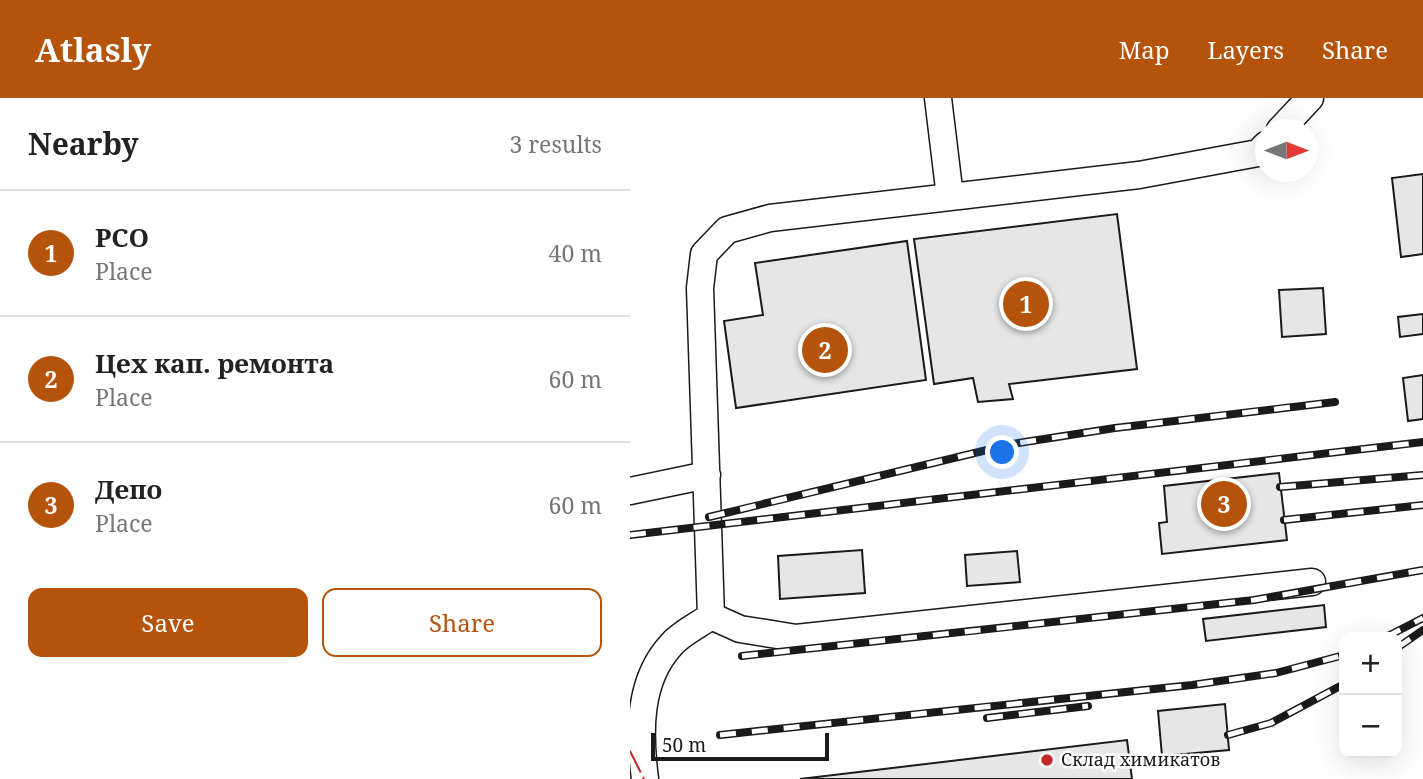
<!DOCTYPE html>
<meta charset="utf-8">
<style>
:root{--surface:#fff;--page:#f6f6f6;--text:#222;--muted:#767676;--line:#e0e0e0;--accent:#b45309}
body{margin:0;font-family:"Noto Serif",serif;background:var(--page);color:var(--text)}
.controls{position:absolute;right:21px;bottom:21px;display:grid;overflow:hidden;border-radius:14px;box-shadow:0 7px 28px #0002}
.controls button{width:63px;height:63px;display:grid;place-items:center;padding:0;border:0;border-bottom:2px solid var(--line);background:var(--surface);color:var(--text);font:35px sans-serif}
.compass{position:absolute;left:625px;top:21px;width:63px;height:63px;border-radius:50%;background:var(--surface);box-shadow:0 7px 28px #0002;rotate:90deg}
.scale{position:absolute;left:21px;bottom:18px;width:178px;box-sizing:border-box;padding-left:7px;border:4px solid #1a1a1a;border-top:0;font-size:19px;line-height:24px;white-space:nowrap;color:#1a1a1a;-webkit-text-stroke:5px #fff;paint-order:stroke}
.you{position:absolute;left:373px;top:355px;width:24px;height:24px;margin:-18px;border:5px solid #fff;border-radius:50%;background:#1a73e8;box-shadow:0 0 0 10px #1a73e833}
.badge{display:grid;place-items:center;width:46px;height:46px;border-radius:50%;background:var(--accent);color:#fff;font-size:23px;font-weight:700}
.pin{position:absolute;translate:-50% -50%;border:4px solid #fff;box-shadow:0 2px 7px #0006}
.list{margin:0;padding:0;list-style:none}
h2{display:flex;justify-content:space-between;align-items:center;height:91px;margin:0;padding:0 28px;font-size:30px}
h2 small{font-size:23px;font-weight:400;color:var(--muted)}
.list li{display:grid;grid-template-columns:46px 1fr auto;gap:21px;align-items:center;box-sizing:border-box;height:126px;padding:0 28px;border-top:2px solid var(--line)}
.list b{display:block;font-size:26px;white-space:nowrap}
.list p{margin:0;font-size:23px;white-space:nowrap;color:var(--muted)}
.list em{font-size:23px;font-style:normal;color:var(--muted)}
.actions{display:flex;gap:14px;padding:21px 28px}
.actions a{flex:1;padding:16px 0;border:2px solid var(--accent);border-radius:14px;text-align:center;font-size:24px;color:var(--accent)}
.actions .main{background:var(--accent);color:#fff}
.map{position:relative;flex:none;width:793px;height:681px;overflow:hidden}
header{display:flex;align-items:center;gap:42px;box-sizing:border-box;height:98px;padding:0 35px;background:var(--accent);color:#fff}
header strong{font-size:33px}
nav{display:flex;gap:38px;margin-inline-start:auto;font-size:24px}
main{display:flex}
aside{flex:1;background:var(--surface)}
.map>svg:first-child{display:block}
.building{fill:#e6e6e6;stroke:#1a1a1a;stroke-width:2}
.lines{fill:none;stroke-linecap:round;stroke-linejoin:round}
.minor-casing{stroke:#1a1a1a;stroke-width:29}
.minor{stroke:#fff;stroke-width:26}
.rail-casing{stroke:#1a1a1a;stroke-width:8}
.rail{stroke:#fff;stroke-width:5;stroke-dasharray:16;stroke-linecap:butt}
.power{stroke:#c62828;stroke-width:2;stroke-dasharray:24 5 3.5 5;stroke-linecap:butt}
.poi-dot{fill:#c62828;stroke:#fff;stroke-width:2.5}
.labels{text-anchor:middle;stroke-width:5;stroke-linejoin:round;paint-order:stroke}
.poi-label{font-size:18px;fill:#1a1a1a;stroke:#fff;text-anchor:start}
</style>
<header>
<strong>Atlasly</strong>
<nav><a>Map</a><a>Layers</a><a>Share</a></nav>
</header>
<main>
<aside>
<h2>Nearby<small>3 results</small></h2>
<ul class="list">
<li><span class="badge">1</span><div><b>РСО</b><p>Place</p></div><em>40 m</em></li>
<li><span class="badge">2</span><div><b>Цех кап. ремонта</b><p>Place</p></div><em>60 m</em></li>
<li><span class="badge">3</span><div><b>Депо</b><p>Place</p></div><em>60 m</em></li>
</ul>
<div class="actions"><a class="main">Save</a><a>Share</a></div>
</aside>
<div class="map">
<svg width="793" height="681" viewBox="0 0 793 681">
<rect width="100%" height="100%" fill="#fff"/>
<path class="building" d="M 793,76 L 793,156 L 771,159 L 762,80 Z
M 487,116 L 507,271 L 379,286 L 383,301 L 348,304 L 343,280 L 304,286 L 284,141 Z
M 277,143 L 296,282 L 106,310 L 94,223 L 133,217 L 125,165 Z
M 693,190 L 696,236 L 652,239 L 649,192 Z
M 793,216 L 793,236 L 770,239 L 768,219 Z
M 793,277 L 793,321 L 778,323 L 773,280 Z
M 649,375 L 657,442 L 532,456 L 529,425 L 537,424 L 534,388 Z
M 232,452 L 235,495 L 150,501 L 148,458 Z
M 387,453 L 390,484 L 337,488 L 335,457 Z
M 694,507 L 696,529 L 576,543 L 573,521 Z
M 595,606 L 599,652 L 532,658 L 528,613 Z
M 497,642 L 502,681 L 170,681 Z"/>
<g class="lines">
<defs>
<path id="minor" d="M 308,0 L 320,99
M 650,32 L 680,0
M 0,393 L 77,377
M 81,518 L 70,190 L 74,156 L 97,132 L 140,120 L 509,77 L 628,55 L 636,47
M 81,518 L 110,531 L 166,540 L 682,484
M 15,681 C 9,635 8,583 41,547 C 51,535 69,527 81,518"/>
</defs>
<use href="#minor" class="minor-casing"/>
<use href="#minor" class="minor"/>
<defs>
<path id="rail" d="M 650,389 L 793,377
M 79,419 L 382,346 L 485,330 L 705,304
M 654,422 L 793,407
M 0,437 L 793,344
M 756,539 L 793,520
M 767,550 L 793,532
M 112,558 L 624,502 L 793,472
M 357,620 L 458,608
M 90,637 L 562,587 L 646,575 L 714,557
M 598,637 L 641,625 L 714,586"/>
</defs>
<use href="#rail" class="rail-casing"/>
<use href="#rail" class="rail"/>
<path class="power" d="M 0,653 L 14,681"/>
</g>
<circle class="poi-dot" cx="417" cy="662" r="7"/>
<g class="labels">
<g class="poi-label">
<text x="431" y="668">Склад химикатов</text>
</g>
</g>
</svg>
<div class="controls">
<button>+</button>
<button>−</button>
</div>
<svg class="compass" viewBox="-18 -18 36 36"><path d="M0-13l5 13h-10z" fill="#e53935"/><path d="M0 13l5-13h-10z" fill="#767676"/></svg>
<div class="scale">50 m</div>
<div class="you"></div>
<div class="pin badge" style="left:396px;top:206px">1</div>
<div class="pin badge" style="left:195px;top:252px">2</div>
<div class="pin badge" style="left:594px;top:406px">3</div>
</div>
</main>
